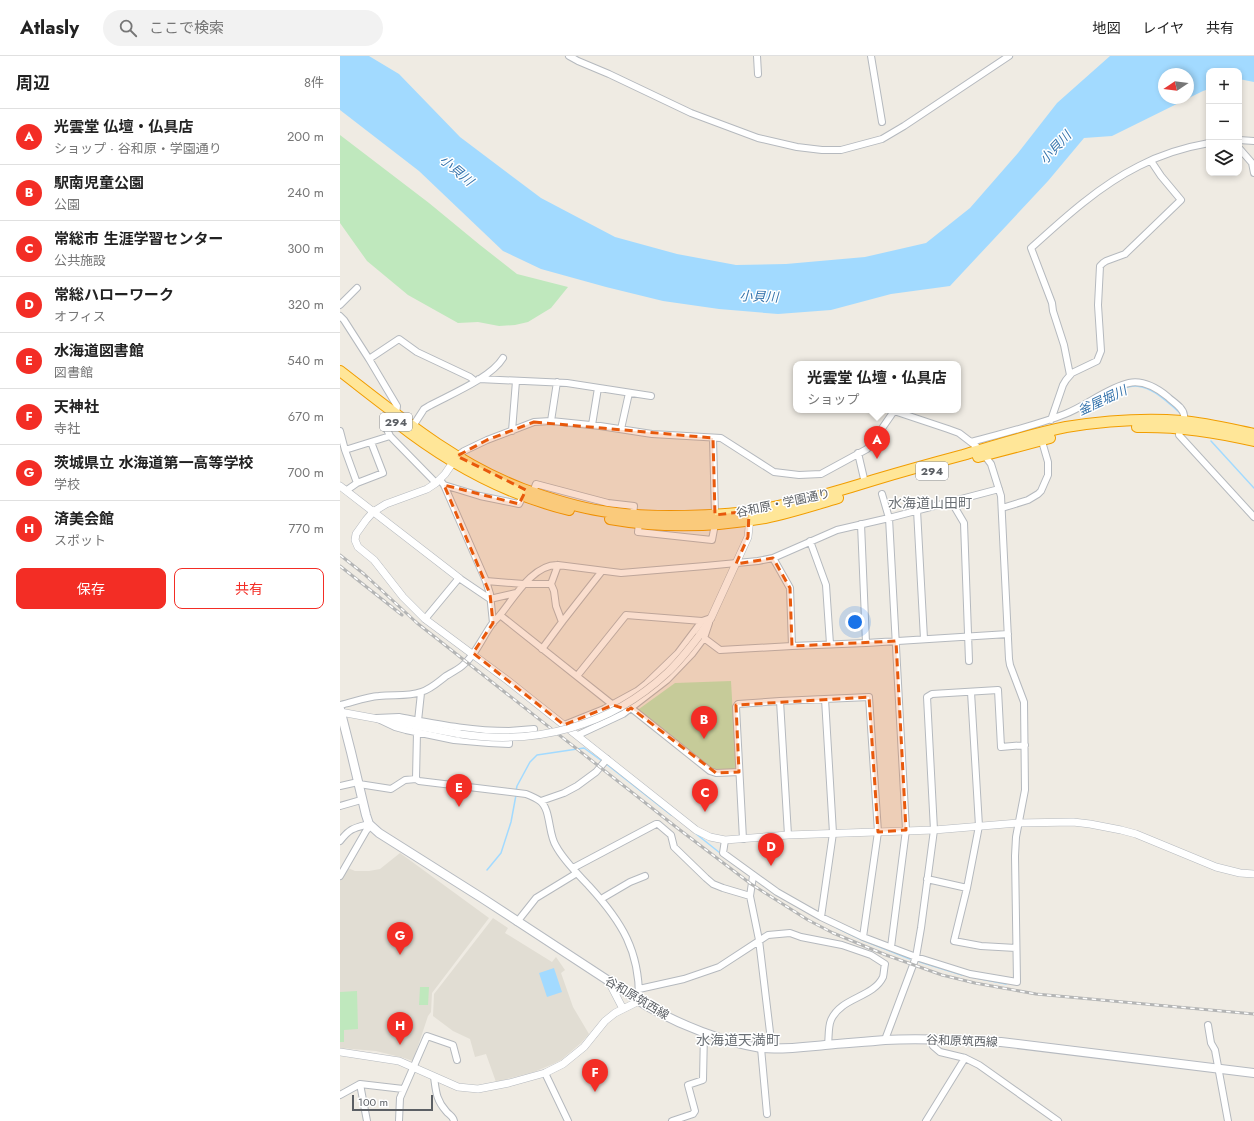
<!DOCTYPE html>
<html lang="ja">
<meta charset="utf-8">
<style>
:root{--surface:#fff;--page:#f2f2f2;--text:#222;--muted:#767676;--line:#e0e0e0;--accent:#f32d25}
body{margin:0;font-family:Jost,"Noto Sans JP",sans-serif;background:var(--page);color:var(--text)}
.controls{position:absolute;right:12px;top:12px;display:grid;overflow:hidden;border-radius:8px;box-shadow:0 2px 6px #0003}
.controls button{width:36px;height:36px;display:grid;place-items:center;padding:0;border:0;border-bottom:1px solid var(--line);background:var(--surface);color:var(--text);font:20px sans-serif}
.compass{position:absolute;left:818px;top:12px;width:36px;height:36px;border-radius:50%;background:var(--surface);box-shadow:0 2px 6px #0003;rotate:257deg}
.scale{position:absolute;left:12px;bottom:10px;width:81px;box-sizing:border-box;padding-left:4px;border:2px solid #5b5f64;border-top:0;font-size:11px;line-height:14px;white-space:nowrap;color:#5b5f64;-webkit-text-stroke:3px #fff;paint-order:stroke}
.you{position:absolute;left:515px;top:566px;width:14px;height:14px;margin:-10px;border:3px solid #fff;border-radius:50%;background:#1a73e8;box-shadow:0 0 0 6px #1a73e833}
.badge{display:grid;place-items:center;width:26px;height:26px;border-radius:50%;background:var(--accent);color:#fff;font-size:13px;font-weight:700}
.pin{position:absolute;translate:-50% -33px;filter:drop-shadow(0 1px 2px #0008)}
.pin::after{content:'';position:absolute;top:21px;width:14px;height:12px;background:inherit;clip-path:polygon(0 0,100% 0,50% 100%)}
.popup{position:absolute;left:453px;top:305px;width:168px;height:52px;box-sizing:border-box;display:grid;place-content:center;border-radius:8px;background:var(--surface);filter:drop-shadow(0 1px 3px #0005);font-size:13px;white-space:nowrap;color:var(--muted)}
.popup b{font-size:15px;color:var(--text)}
.popup::after{content:'';position:absolute;left:50%;top:100%;margin-left:-8px;border:8px solid transparent;border-top-color:var(--surface)}
.list{margin:0;padding:0;list-style:none}
h2{display:flex;justify-content:space-between;align-items:center;height:52px;margin:0;padding:0 16px;font-size:17px}
h2 small{font-size:13px;font-weight:400;color:var(--muted)}
.list li{display:grid;grid-template-columns:26px 1fr auto;gap:12px;align-items:center;box-sizing:border-box;height:56px;padding:0 16px;border-top:1px solid var(--line)}
.list b{display:block;font-size:15px;white-space:nowrap}
.list p{margin:0;font-size:13px;white-space:nowrap;color:var(--muted)}
.list em{font-size:13px;font-style:normal;color:var(--muted)}
.actions{display:flex;gap:8px;padding:12px 16px}
.actions a{flex:1;padding:9px 0;border:1px solid var(--accent);border-radius:8px;text-align:center;font-size:14px;color:var(--accent)}
.actions .main{background:var(--accent);color:#fff}
.icon{flex:none;width:22px;height:22px;fill:none;stroke:currentColor;stroke-width:2;stroke-linecap:round;stroke-linejoin:round}
.map{position:relative;flex:none;width:914px;height:1065px;overflow:hidden}
header{display:flex;align-items:center;gap:24px;box-sizing:border-box;height:56px;padding:0 20px;background:var(--surface);border-bottom:1px solid var(--line)}
header strong{font-size:19px}
nav{display:flex;gap:22px;margin-inline-start:auto;font-size:14px}
.search{width:280px;height:36px;background:var(--page);display:flex;align-items:center;gap:10px;box-sizing:border-box;padding:0 14px;border-radius:22px;color:var(--muted);font-size:15px}
main{display:flex}
aside{flex:1;background:var(--surface)}
.map>svg:first-child{display:block}
.education{fill:#e1ddd3}
.green{fill:#bfe8bd}
.water{fill:#a2daff;fill-rule:evenodd}
.lines{fill:none;stroke-linecap:round;stroke-linejoin:round}
.stream{stroke:#a2daff;stroke-width:1.5}
.minor-casing{stroke:#b5b9be;stroke-width:8}
.tertiary-casing{stroke:#b5b9be;stroke-width:8}
.secondary-casing{stroke:#b6bac0;stroke-width:10}
.trunk-casing{stroke:#f19d00;stroke-width:12}
.minor{stroke:#fff;stroke-width:6}
.tertiary{stroke:#fff;stroke-width:7}
.secondary{stroke:#fff;stroke-width:8}
.trunk{stroke:#ffe698;stroke-width:10}
.rail-casing{stroke:#b4b5b5;stroke-width:3}
.rail{stroke:#fff;stroke-width:1.5;stroke-dasharray:4.5;stroke-linecap:butt}
.tertiary-bridge-casing{stroke:#b5b9be;stroke-width:8;stroke-linecap:butt}
.tertiary-bridge{stroke:#fff;stroke-width:7}
.marked{fill:#e8590c;fill-opacity:0.2;stroke:#e8590c;stroke-width:3;stroke-dasharray:8 5;stroke-linejoin:round}
.labels{text-anchor:middle;stroke-width:3;stroke-linejoin:round;paint-order:stroke}
.shield{fill:#fff;stroke:#8c8f92;stroke-width:1}
.shield-label{font-size:11px;font-weight:bold;fill:#5b5f64}
.street-label{font-size:12px;fill:#5b5f64;stroke:#fff}
.water-label{font-size:13px;font-style:italic;fill:#3775ad;stroke:#fff}
.quarter-label{font-size:14px;fill:#6c7176;stroke:#fff}
</style>
<header>
<strong>Atlasly</strong>
<div class="search"><svg class="icon" aria-label="search" viewBox="0 0 24 24"><circle cx="10" cy="10" r="6"/><path d="M15 15l6 6"/></svg>ここで検索</div>
<nav><a>地図</a><a>レイヤ</a><a>共有</a></nav>
</header>
<main>
<aside>
<h2>周辺<small>8件</small></h2>
<ul class="list">
<li><span class="badge">A</span><div><b>光雲堂 仏壇・仏具店</b><p>ショップ · 谷和原・学園通り</p></div><em>200 m</em></li>
<li><span class="badge">B</span><div><b>駅南児童公園</b><p>公園</p></div><em>240 m</em></li>
<li><span class="badge">C</span><div><b>常総市 生涯学習センター</b><p>公共施設</p></div><em>300 m</em></li>
<li><span class="badge">D</span><div><b>常総ハローワーク</b><p>オフィス</p></div><em>320 m</em></li>
<li><span class="badge">E</span><div><b>水海道図書館</b><p>図書館</p></div><em>540 m</em></li>
<li><span class="badge">F</span><div><b>天神社</b><p>寺社</p></div><em>670 m</em></li>
<li><span class="badge">G</span><div><b>茨城県立 水海道第一高等学校</b><p>学校</p></div><em>700 m</em></li>
<li><span class="badge">H</span><div><b>済美会館</b><p>スポット</p></div><em>770 m</em></li>
</ul>
<div class="actions"><a class="main">保存</a><a>共有</a></div>
</aside>
<div class="map">
<svg width="914" height="1065" viewBox="0 0 914 1065">
<rect width="100%" height="100%" fill="#efebe3"/>
<path class="education" d="M 60,797 L 149,862 L 92,937 L 91,956 L 88,960 L 73,1005 L 64,1002 L 36,995 L 0,992 L 0,825 L 8,812 L 15,815 L 29,815 L 40,813 Z
M 153,862 L 168,872 L 165,877 L 212,906 L 216,901 L 225,914 L 221,917 L 233,951 L 249,978 L 241,987 L 221,1004 L 213,1008 L 194,1016 L 156,1026 L 146,998 L 135,1001 L 130,983 L 113,975 L 93,960 L 94,938 Z"/>
<path class="green" d="M 0,79 L 89,147 L 140,189 L 177,218 L 228,231 L 211,252 L 188,266 L 175,269 L 159,270 L 138,266 L 118,267 L 68,239 L 27,205 L 0,167 Z
M 391,625 L 396,711 L 394,713 L 374,714 L 369,712 L 299,654 L 299,653 L 335,627 Z
M 80,931 L 89,931 L 88,949 L 79,949 Z
M 17,935 L 18,973 L 4,974 L 4,986 L 0,986 L 0,936 Z"/>
<path class="water" d="M 0,0 L 29,0 L 59,18 L 120,81 L 201,142 L 275,181 L 337,198 L 396,209 L 446,208 L 525,201 L 586,187 L 630,152 L 678,97 L 717,47 L 770,0 L 914,0 L 914,26 L 899,23 L 899,15 L 869,15 L 869,33 L 863,35 L 772,80 L 744,82 L 708,125 L 610,230 L 551,238 L 491,254 L 438,258 L 379,253 L 323,245 L 266,231 L 201,213 L 163,195 L 79,115 L 0,54 ZM 824,18 L 848,18 L 848,42 L 824,42 Z
M 214,912 L 222,936 L 207,941 L 199,917 Z"/>
<g class="lines">
<path class="stream" d="M 750,349 C 796,324 800,321 840,357
M 871,385 L 914,432
M 265,707 L 331,759
M 176,735 L 177,730 L 190,706 L 197,699 L 244,692 L 262,705
M 355,777 L 380,797
M 147,814 L 161,797 L 171,766 L 176,739
M 497,872 L 522,884 L 570,903
M 580,906 L 622,919
M 631,921 L 666,928"/>
<defs>
<path id="minor" d="M 229,0 L 238,5 L 269,18 L 351,57 L 418,82 L 457,91 L 482,94 L 501,94 L 542,83 L 564,70 L 669,0
M 417,0 L 418,18
M 531,0 L 542,66
M 899,84 L 914,85
M 899,92 L 912,107 L 914,117
M 0,249 L 17,232
M 0,260 L 4,264 L 29,303 L 57,350 L 56,358
M 29,303 L 59,283 L 77,296 L 130,321 L 135,325
M 730,319 L 724,289 L 713,255 L 712,247 L 691,192 C 724,162 759,130 799,110 C 820,99 846,91 869,87
M 139,323 L 227,327 L 311,340
M 48,359 L 44,367 L 50,380 L 96,427
M 711,364 L 723,329 L 726,324 L 732,317 L 757,305 L 761,295 L 758,249 L 760,210 L 763,207 L 766,205 L 785,198 L 841,144 L 821,120 L 811,105
M 211,365 L 217,326
M 252,369 L 258,332
M 73,370 L 84,353 L 89,350 C 109,339 151,322 163,302
M 281,373 L 289,337
M 0,375 L 5,394 L 17,427
M 172,375 L 176,325
M 373,382 L 375,459
M 631,386 C 663,377 695,370 725,358 C 746,350 767,332 789,327 C 803,324 817,332 828,341 C 833,346 843,351 844,359 C 845,366 839,372 839,379 L 914,461
M 5,394 L 50,380
M 518,397 L 525,427
M 117,400 L 124,395 L 147,384 L 194,366 L 211,365 L 260,370 L 312,378 L 381,382 L 434,416 L 459,419 L 481,418 L 527,393 L 534,384 L 554,355 L 608,373 L 619,377 L 636,390 L 645,400 L 651,408 L 661,440 L 669,603 L 670,609 L 684,646 L 685,734 L 676,781 L 675,800 L 677,926 L 630,918 L 576,901 L 523,881 L 481,861 L 437,836 L 383,797 L 385,784
M 100,424 L 104,429 L 146,525 L 150,538 L 153,567
M 104,429 L 140,440 L 179,448 L 183,440
M 7,434 L 17,427 L 43,417 L 31,386
M 193,436 L 196,428 L 268,447 L 294,450 L 293,459
M 542,438 L 549,462 L 566,774 L 551,891
M 611,445 L 624,467 L 629,605
M 662,452 L 688,444 L 698,438 L 701,435 L 708,419 L 708,406 L 701,382
M 577,454 L 584,583
M 299,467 L 298,476 L 372,484 L 375,468
M 521,468 L 526,587
M 470,485 L 486,529 L 490,588
M 433,502 L 450,532 L 452,590
M 218,509 L 211,528 L 214,535 L 216,550 L 222,566
M 146,525 L 184,528 L 211,528
M 160,559 L 273,649 L 275,650
M 85,563 L 119,522 L 150,543 L 176,537
M 364,582 L 380,594 L 452,590 L 526,587 L 668,578
M 202,593 L 222,566 L 262,515
M 237,620 L 286,559 L 362,565
M 631,636 L 639,770 L 627,832 L 614,885 L 641,890 L 676,892
M 440,645 L 448,779
M 0,649 C 13,646 26,641 39,640 C 53,638 67,641 81,636 C 91,633 98,626 106,620 C 111,617 117,614 122,610 C 135,600 142,582 152,568 C 154,565 158,562 160,559 C 174,542 193,508 218,509 L 281,517 L 365,510 L 418,505 L 433,502 L 497,474 L 549,462 L 659,433
M 291,652 L 370,715 L 376,717 L 399,716
M 59,661 C 97,668 130,675 169,675 L 169,688 L 149,687 L 114,684 L 66,674 L 55,671 L 36,662 Z
M 78,665 L 81,637
M 224,669 L 264,653 L 297,635 L 307,627 L 338,597 L 362,565 L 371,562
M 169,675 L 194,673
M 238,679 L 283,658 L 327,624 L 352,598 L 364,582 L 369,567
M 76,723 L 77,676
M 19,728 L 51,733 L 65,724 L 76,723 L 79,725 L 186,738 C 191,740 196,742 200,745 C 211,753 208,778 216,790 C 224,805 238,818 249,830 C 282,866 300,895 299,945
M 0,730 L 18,726
M 201,745 L 224,737 L 237,730 L 256,716 L 267,703
M 0,750 L 21,744
M 403,783 L 396,651 L 398,648 L 440,645 L 529,641 L 538,776 L 523,881
M 0,785 C 10,772 14,772 29,768
M 233,812 L 316,768 L 318,768 L 331,779 L 334,791 L 366,822 L 373,828 L 383,832 L 410,840
M 0,820 L 26,775 L 31,769
M 413,820 L 410,840 L 419,884 L 432,993
M 587,823 L 627,832
M 261,843 L 290,826 L 305,820
M 481,861 L 493,777 L 485,643
M 177,866 L 196,842 L 237,817
M 299,933 L 344,923 L 379,911 L 428,879 L 450,877 L 461,881 L 502,889 L 531,899 L 545,908 C 544,912 544,917 543,921 C 533,942 501,941 491,964 C 488,971 489,981 488,989
M 868,969 L 871,987 L 875,994 L 888,1065
M 590,983 L 593,990 L 600,996 L 625,1002 L 639,1009 L 718,1065
M 546,984 L 546,981 L 576,901 L 581,872 L 594,774 L 587,641 L 592,638 L 658,634 L 661,691 L 685,689
M 421,992 L 427,1058
M 205,1017 L 228,1065
M 94,1021 C 96,1035 96,1044 106,1055 C 109,1059 113,1060 114,1065
M 20,1028 L 27,1065
M 0,1039 L 20,1028 L 63,1033
M 59,1065 L 60,1042 L 87,980 L 113,989 L 117,1004
M 332,1065 L 353,1058 L 355,1055 L 348,1029 L 363,1024 L 364,976
M 586,1065 L 625,1002"/>
<path id="tertiary" d="M 116,402 L 105,418 L 96,427 L 87,433 L 46,448 L 33,456 L 26,464 L 16,478 L 15,484 L 18,491 L 34,504 L 63,541 L 85,563 L 167,624 L 356,774 L 370,781 L 385,784 L 448,779 L 594,774 L 679,767 L 733,766 L 750,768 L 781,774 L 796,778 L 876,811 L 900,817 L 914,818
M 0,430 L 119,522
M 359,580 L 371,562 L 408,481 L 410,462
M 0,656 L 120,678
M 269,926 L 283,953
M 0,996 L 59,1005 L 118,1031 L 138,1033 L 169,1027 L 205,1017 L 223,1008 L 244,991 L 265,965 L 275,957 L 299,945"/>
<path id="secondary" d="M 0,653 L 11,696 L 26,759 L 29,768 L 39,777 L 142,842 L 307,950 C 340,969 383,986 421,992 C 442,994 464,991 485,989 C 505,987 525,986 545,984 C 584,982 622,984 661,986 L 914,1017"/>
<path id="trunk" d="M 0,315 C 57,359 114,407 183,433 C 208,442 235,451 262,455 C 284,459 307,460 330,460 C 356,460 381,459 407,456 C 450,449 493,437 534,424 C 564,415 593,407 623,399 C 657,389 691,378 726,371 C 764,365 804,362 842,365 C 866,367 890,373 914,378
M 56,366 C 108,407 164,438 229,454
M 797,371 C 836,370 876,376 914,385
M 638,401 L 710,382
M 270,463 C 321,472 374,471 425,462 C 450,457 474,449 498,442"/>
</defs>
<use href="#minor" class="minor-casing"/>
<use href="#tertiary" class="tertiary-casing"/>
<use href="#secondary" class="secondary-casing"/>
<use href="#trunk" class="trunk-casing"/>
<use href="#minor" class="minor"/>
<use href="#tertiary" class="tertiary"/>
<use href="#secondary" class="secondary"/>
<use href="#trunk" class="trunk"/>
<defs>
<path id="rail" d="M 0,499 L 24,518 L 77,567 L 336,771 L 411,828 L 468,864 L 493,877 L 546,899 L 602,919 L 635,927 L 696,938 L 914,958
M 0,510 L 62,559"/>
</defs>
<use href="#rail" class="rail-casing"/>
<use href="#rail" class="rail"/>
<defs>
<path id="tertiary-bridge" d="M 120,678 C 196,690 270,670 327,617 C 339,606 349,593 359,580"/>
</defs>
<use href="#tertiary-bridge" class="tertiary-bridge-casing"/>
<use href="#tertiary-bridge" class="tertiary-bridge"/>
</g>
<path class="marked" d="M 194,366 L 373,382 L 375,459 L 409,455 L 408,481 L 396,508 L 433,502 L 450,532 L 452,590 L 556,585 L 566,774 L 538,776 L 529,641 L 396,649 L 399,716 L 376,717 L 291,652 L 288,654 L 273,649 L 224,669 L 133,597 L 153,567 L 150,538 L 104,429 L 179,448 L 186,434 L 117,400 L 147,384 Z"/>
<g class="labels">
<g class="shield">
<rect x="40" y="357" width="32" height="18" rx="3"/>
<rect x="576" y="406" width="32" height="18" rx="3"/>
</g>
<g class="shield-label">
<text x="56" y="370">294</text>
<text x="592" y="419">294</text>
</g>
<g class="street-label">
<text transform="translate(443 447) rotate(-12)" y="4">谷和原・学園通り</text>
<text transform="translate(297 942) rotate(31)" y="4">谷和原筑西線</text>
<text transform="translate(622 985) rotate(2)" y="4">谷和原筑西線</text>
</g>
<g class="water-label">
<text transform="translate(715 91) rotate(-47)" y="5">小貝川</text>
<text transform="translate(117 114) rotate(40)" y="5">小貝川</text>
<text transform="translate(419 240) rotate(2)" y="5">小貝川</text>
<text transform="translate(762 344) rotate(-25)" y="5">釜屋堀川</text>
</g>
<g class="quarter-label">
<text x="590" y="452">水海道山田町</text>
<text x="398" y="989">水海道天満町</text>
</g>
</g>
</svg>
<div class="controls">
<button>+</button>
<button>−</button>
<button><svg class="icon" aria-label="layers" viewBox="0 0 24 24"><path d="M12 4l9 5-9 5-9-5zM3 14l9 5 9-5"/></svg></button>
</div>
<svg class="compass" viewBox="-18 -18 36 36"><path d="M0-13l5 13h-10z" fill="#e53935"/><path d="M0 13l5-13h-10z" fill="#767676"/></svg>
<div class="scale">100 m</div>
<div class="you"></div>
<div class="pin badge" style="left:537px;top:403px">A</div>
<div class="popup"><b>光雲堂 仏壇・仏具店</b>ショップ</div>
<div class="pin badge" style="left:364px;top:683px">B</div>
<div class="pin badge" style="left:365px;top:756px">C</div>
<div class="pin badge" style="left:431px;top:810px">D</div>
<div class="pin badge" style="left:119px;top:751px">E</div>
<div class="pin badge" style="left:255px;top:1036px">F</div>
<div class="pin badge" style="left:60px;top:899px">G</div>
<div class="pin badge" style="left:60px;top:989px">H</div>
</div>
</main>
